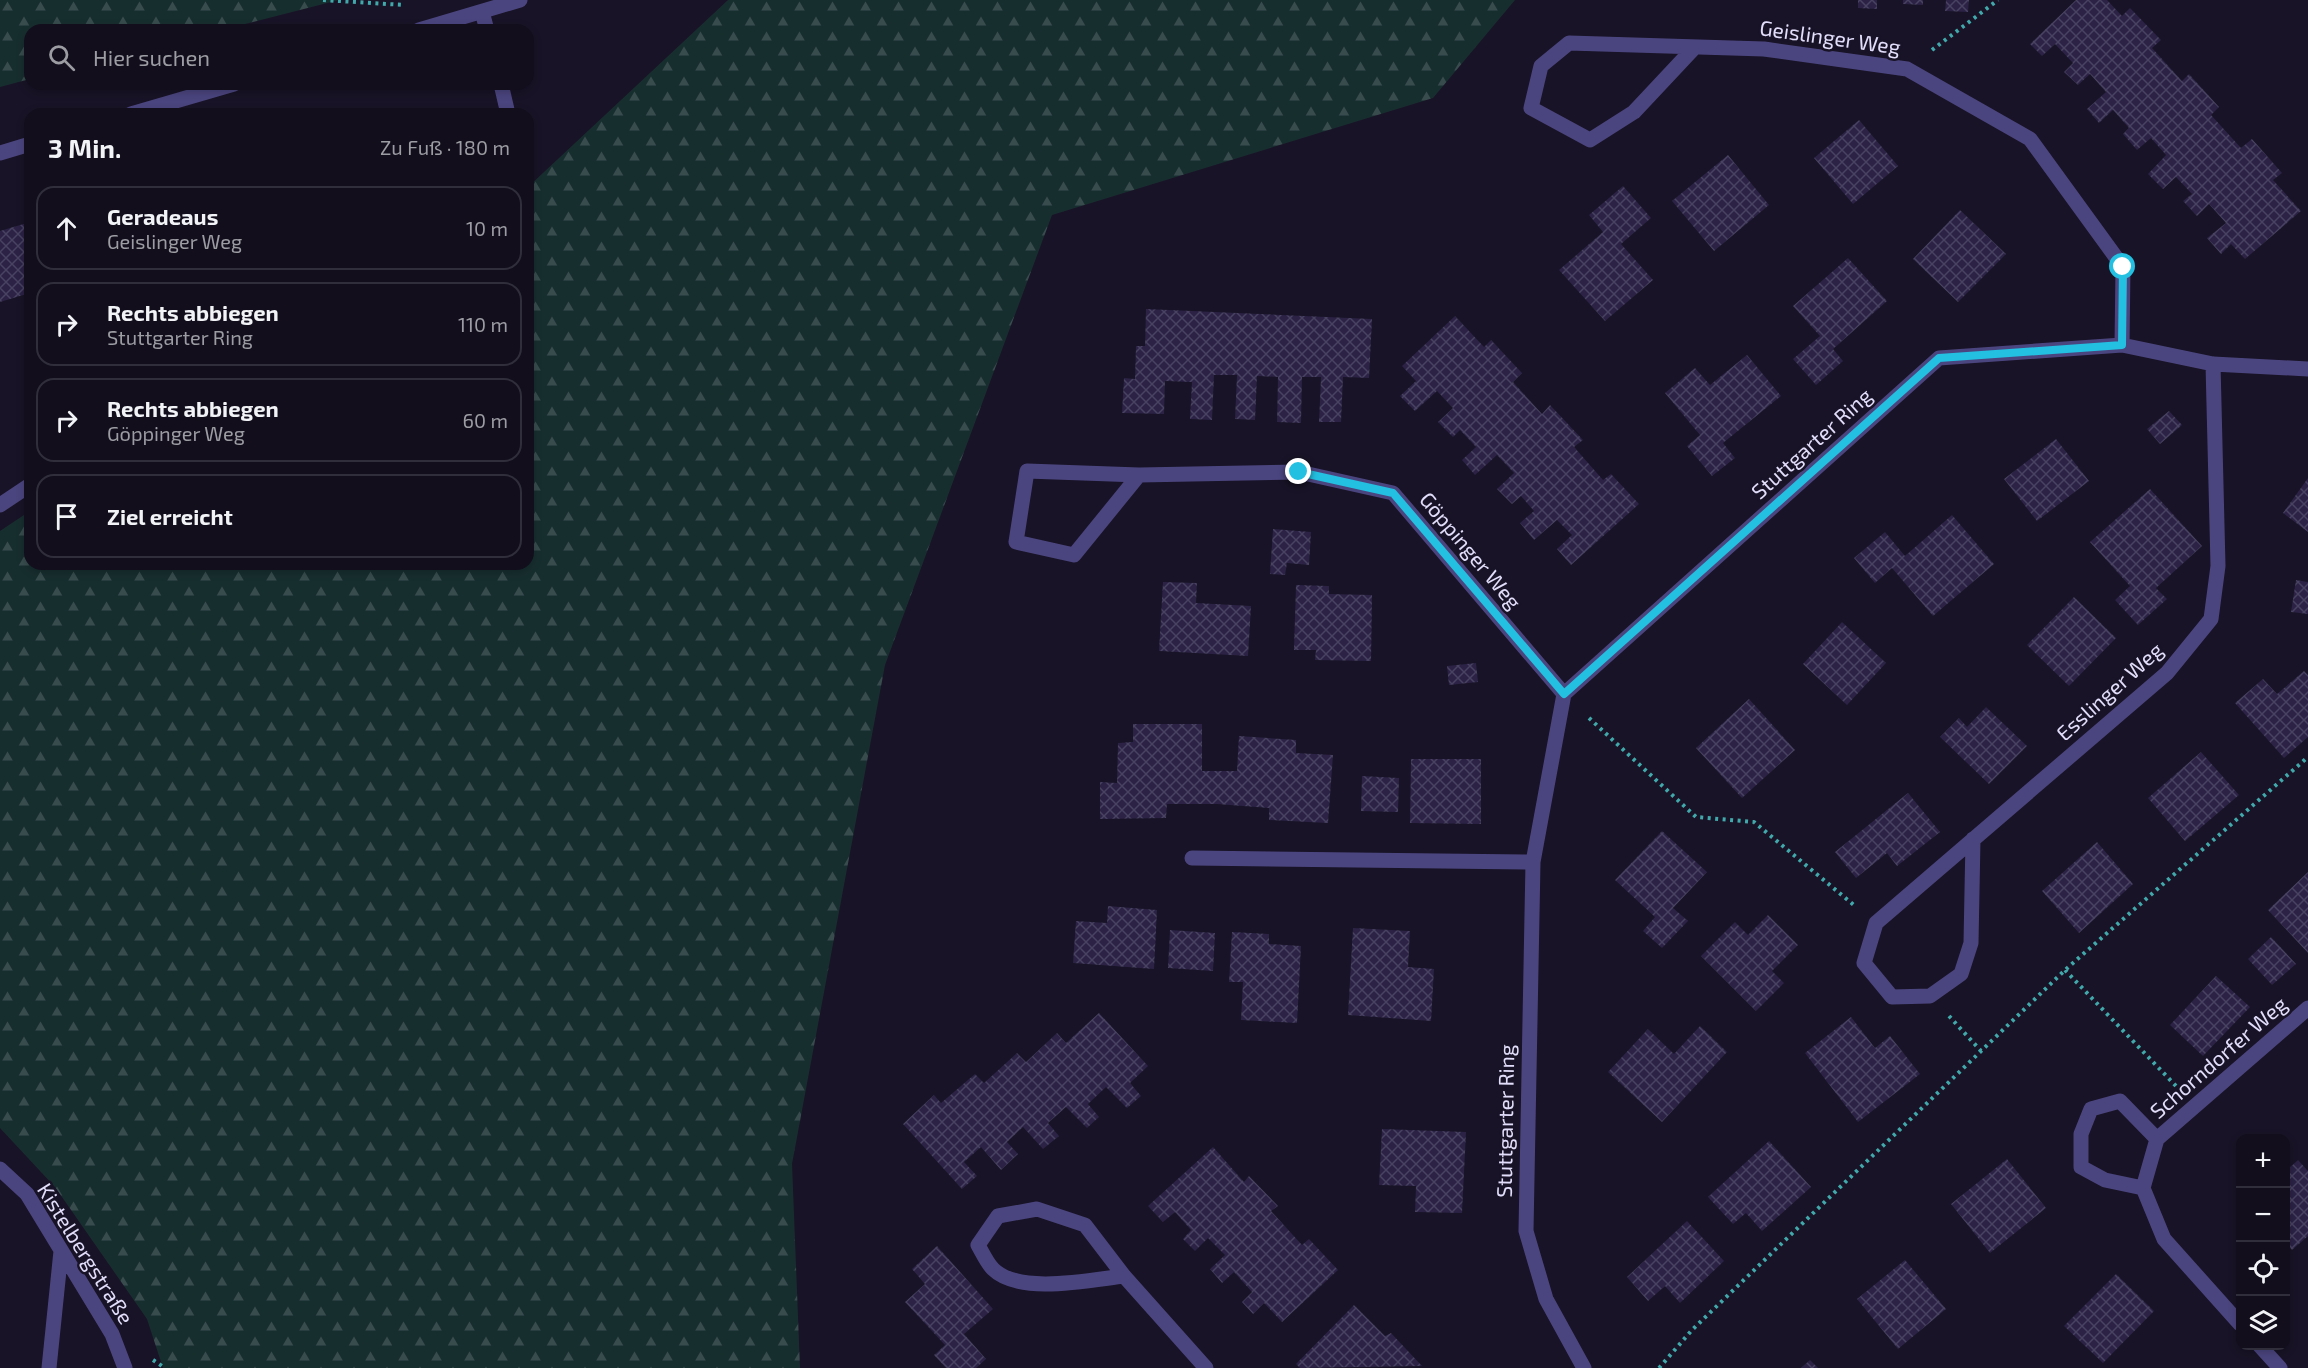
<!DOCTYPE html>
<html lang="de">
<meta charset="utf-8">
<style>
:root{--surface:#120e1c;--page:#1b1725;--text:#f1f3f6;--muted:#9c9ca3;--line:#312e3b}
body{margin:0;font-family:"Exo 2",sans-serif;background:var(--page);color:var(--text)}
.controls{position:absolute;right:18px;bottom:18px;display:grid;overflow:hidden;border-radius:12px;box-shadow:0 3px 9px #0003}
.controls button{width:54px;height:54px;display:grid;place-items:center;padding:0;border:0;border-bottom:2px solid var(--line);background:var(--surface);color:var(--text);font:30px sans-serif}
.stop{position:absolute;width:18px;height:18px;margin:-14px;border:4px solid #23c0e1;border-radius:50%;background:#fff}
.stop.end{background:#23c0e1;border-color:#fff;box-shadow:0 2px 6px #0008}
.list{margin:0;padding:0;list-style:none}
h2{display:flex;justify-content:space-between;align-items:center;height:78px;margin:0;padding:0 24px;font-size:26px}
h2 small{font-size:20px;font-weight:400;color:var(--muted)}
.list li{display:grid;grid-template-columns:39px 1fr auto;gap:18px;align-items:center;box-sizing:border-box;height:84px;margin:0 12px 12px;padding:0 12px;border:2px solid var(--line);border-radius:18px}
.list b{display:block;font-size:22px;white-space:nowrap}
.list p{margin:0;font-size:20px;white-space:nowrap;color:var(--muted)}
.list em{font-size:20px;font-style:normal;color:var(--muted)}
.icon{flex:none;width:33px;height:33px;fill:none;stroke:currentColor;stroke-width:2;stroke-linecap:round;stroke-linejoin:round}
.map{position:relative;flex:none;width:2308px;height:1368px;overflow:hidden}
.search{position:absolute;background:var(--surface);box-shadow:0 3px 9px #0003;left:24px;top:24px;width:510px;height:66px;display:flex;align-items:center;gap:15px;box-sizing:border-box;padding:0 21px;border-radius:18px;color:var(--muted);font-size:22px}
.panel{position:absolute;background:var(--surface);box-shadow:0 3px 9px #0003;left:24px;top:108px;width:510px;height:462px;border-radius:18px}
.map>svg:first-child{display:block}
.forest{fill:url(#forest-firs)}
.building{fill:url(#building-cross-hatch)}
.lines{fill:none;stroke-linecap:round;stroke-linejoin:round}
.path{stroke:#41a9ab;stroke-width:4;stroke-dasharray:3 4.5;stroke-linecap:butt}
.minor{stroke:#4b457f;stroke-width:15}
.route{stroke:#23c0e1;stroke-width:8}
.labels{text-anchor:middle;stroke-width:5;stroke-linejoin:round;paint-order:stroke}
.street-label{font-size:21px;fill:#e2ddfa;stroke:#181326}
</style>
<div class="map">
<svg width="2308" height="1368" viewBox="0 0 2308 1368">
<defs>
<pattern id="forest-firs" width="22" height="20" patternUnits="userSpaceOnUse" patternTransform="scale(1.5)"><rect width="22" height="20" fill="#172e2f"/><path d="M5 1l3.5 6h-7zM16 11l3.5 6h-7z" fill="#384c4e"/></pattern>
<pattern id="building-cross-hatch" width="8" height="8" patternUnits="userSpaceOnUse" patternTransform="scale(1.5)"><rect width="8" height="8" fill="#2b2245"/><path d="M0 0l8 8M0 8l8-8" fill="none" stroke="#494261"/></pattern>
</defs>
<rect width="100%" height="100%" fill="#181326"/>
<path class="forest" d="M 0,0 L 339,0 L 222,30 L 30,30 L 30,79 L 0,87 Z
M 728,0 L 1515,0 L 1433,98 L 1052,215 L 885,665 L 792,1164 L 800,1368 L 163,1368 L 147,1319 L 55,1187 L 0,1128 L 0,531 L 30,511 L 30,564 L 528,564 L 528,187 Z"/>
<path class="building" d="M 1858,0 L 1877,0 L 1877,9 L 1858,8 Z
M 1903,0 L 1923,0 L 1923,5 L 1903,4 Z
M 1946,0 L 1969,0 L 1968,12 L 1945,11 Z
M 2076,0 L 2107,0 L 2122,16 L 2130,8 L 2161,40 L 2152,48 L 2182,81 L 2189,74 L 2219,107 L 2211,115 L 2241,148 L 2252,139 L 2282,173 L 2273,180 L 2301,211 L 2245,259 L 2231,244 L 2221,254 L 2207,238 L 2226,223 L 2209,204 L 2197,216 L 2183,201 L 2192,194 L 2176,177 L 2163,189 L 2148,174 L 2166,155 L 2151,138 L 2137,150 L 2123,134 L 2129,128 L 2113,110 L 2099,123 L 2087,109 L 2106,92 L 2090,74 L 2078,85 L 2064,72 L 2073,63 L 2055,44 L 2042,56 L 2030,44 Z
M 1859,120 L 1898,166 L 1853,204 L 1814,158 Z
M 1728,155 L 1769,205 L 1714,251 L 1672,201 Z
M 1623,186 L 1651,218 L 1621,244 L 1653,280 L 1605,321 L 1559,270 L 1603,232 L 1589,215 Z
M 1960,210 L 2006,254 L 1958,302 L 1913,259 Z
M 30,222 L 30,293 L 0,302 L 0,231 Z
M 1848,258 L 1887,301 L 1833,349 L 1843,361 L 1816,385 L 1793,359 L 1820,336 L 1793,306 Z
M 1146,309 L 1372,319 L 1369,378 L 1343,377 L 1341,422 L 1319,422 L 1321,377 L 1302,377 L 1301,423 L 1277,422 L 1278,377 L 1257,376 L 1255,420 L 1235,419 L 1237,375 L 1214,375 L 1212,420 L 1190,419 L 1192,382 L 1165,381 L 1164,414 L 1122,413 L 1124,378 L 1135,379 L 1136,346 L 1145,346 Z
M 1455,316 L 1484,347 L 1491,340 L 1522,373 L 1513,382 L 1542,414 L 1550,405 L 1583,440 L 1574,447 L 1603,480 L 1611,474 L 1639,504 L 1571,565 L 1557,549 L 1572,535 L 1557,520 L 1534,540 L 1520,523 L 1534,511 L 1521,496 L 1512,504 L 1497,489 L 1514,473 L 1497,455 L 1475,475 L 1462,460 L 1476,447 L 1460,430 L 1453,437 L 1438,422 L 1453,408 L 1437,391 L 1415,411 L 1400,396 L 1416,381 L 1402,366 Z
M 1747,355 L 1781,396 L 1723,443 L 1735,458 L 1712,476 L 1687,446 L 1700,435 L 1665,393 L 1695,368 L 1710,385 Z
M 2169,411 L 2182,425 L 2160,444 L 2147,429 Z
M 2056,439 L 2089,481 L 2037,521 L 2004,479 Z
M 2308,478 L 2308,532 L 2283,513 Z
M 2150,489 L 2202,546 L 2156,588 L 2167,599 L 2138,625 L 2115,600 L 2130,586 L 2090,542 Z
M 1952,515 L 1994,564 L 1933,616 L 1892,568 L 1875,583 L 1854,558 L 1885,532 L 1905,556 Z
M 1273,529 L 1311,532 L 1309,565 L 1287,563 L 1285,575 L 1270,574 Z
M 2296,580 L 2308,582 L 2308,614 L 2291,612 Z
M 1163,582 L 1197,583 L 1196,603 L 1251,606 L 1248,656 L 1159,651 Z
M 1296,585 L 1329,586 L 1329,594 L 1372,595 L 1371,661 L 1315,660 L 1316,650 L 1294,650 Z
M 2074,597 L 2116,638 L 2069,686 L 2027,645 Z
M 1842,622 L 1886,663 L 1847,705 L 1803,664 Z
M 1476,663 L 1478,682 L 1449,685 L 1447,666 Z
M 2304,671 L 2308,675 L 2308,737 L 2284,758 L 2235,703 L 2263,679 L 2277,694 Z
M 1749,699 L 1795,750 L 1742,798 L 1696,748 Z
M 1986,707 L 2027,746 L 1989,784 L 1940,737 L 1959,718 L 1967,727 Z
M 1133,724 L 1202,724 L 1202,771 L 1237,771 L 1239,736 L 1296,740 L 1296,753 L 1333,755 L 1328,823 L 1269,820 L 1269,808 L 1217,804 L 1167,804 L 1166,818 L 1100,819 L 1100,782 L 1117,783 L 1118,743 L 1133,742 Z
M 2201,752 L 2239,795 L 2185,841 L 2148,798 Z
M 1411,759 L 1481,759 L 1481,824 L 1410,823 Z
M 1362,776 L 1399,778 L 1398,812 L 1361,811 Z
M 1908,793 L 1940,832 L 1897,866 L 1887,853 L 1856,878 L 1835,852 Z
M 1662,831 L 1707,872 L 1673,908 L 1688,921 L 1662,948 L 1643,931 L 1655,917 L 1615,880 Z
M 2097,842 L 2133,884 L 2079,933 L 2042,891 Z
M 2308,872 L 2308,953 L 2268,910 Z
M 1108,906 L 1157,910 L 1154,969 L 1073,963 L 1076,921 L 1107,923 Z
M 1768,915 L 1798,945 L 1772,971 L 1784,983 L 1756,1011 L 1701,956 L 1735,922 L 1748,935 Z
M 1353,928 L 1410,931 L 1408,967 L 1434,969 L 1431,1021 L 1348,1015 Z
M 1170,930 L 1215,933 L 1213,971 L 1168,968 Z
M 1232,932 L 1269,934 L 1269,944 L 1301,946 L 1297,1023 L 1241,1020 L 1243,982 L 1229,982 Z
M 2271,937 L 2296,964 L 2272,985 L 2248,959 Z
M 2216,976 L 2250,1007 L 2203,1056 L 2170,1025 Z
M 1099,1013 L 1148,1066 L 1130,1083 L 1141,1096 L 1127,1108 L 1106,1087 L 1088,1104 L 1099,1117 L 1087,1128 L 1066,1107 L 1048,1123 L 1059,1136 L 1043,1149 L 1023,1127 L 1007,1142 L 1018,1154 L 1001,1170 L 981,1147 L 964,1162 L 977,1176 L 962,1189 L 903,1124 L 934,1095 L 941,1103 L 975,1074 L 984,1083 L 1017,1053 L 1026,1062 L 1057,1033 L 1066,1043 Z
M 1851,1017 L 1875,1048 L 1890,1036 L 1920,1074 L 1858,1122 L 1805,1053 Z
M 1700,1026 L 1727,1052 L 1662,1122 L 1608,1072 L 1648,1029 L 1674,1054 Z
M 1382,1129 L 1466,1132 L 1462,1213 L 1415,1212 L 1416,1186 L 1379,1185 Z
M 1769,1141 L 1811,1187 L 1762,1231 L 1746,1213 L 1733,1224 L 1708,1197 Z
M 1213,1147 L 1244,1182 L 1249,1176 L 1278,1206 L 1271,1211 L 1302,1245 L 1309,1239 L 1338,1270 L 1282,1322 L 1264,1303 L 1253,1314 L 1242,1302 L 1252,1292 L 1234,1272 L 1222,1283 L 1210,1269 L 1225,1255 L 1208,1238 L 1195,1251 L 1183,1239 L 1191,1230 L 1175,1212 L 1163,1222 L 1148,1206 Z
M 2007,1159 L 2046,1208 L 1990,1253 L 1951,1204 Z
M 2298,1160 L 2308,1171 L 2308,1236 L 2292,1250 L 2286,1243 L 2286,1171 Z
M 1687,1221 L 1724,1261 L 1680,1303 L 1665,1286 L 1648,1301 L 1627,1277 Z
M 937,1246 L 993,1309 L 964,1334 L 986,1359 L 976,1368 L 946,1368 L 934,1355 L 945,1345 L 905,1302 L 925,1284 L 912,1269 Z
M 1905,1260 L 1946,1309 L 1898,1349 L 1857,1299 Z
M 2116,1274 L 2154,1311 L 2103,1363 L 2064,1326 Z
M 1354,1305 L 1385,1336 L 1391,1333 L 1422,1366 L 1300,1368 L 1296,1364 Z
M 1810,1360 L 1818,1368 L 1801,1368 Z"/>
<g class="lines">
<path class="path" d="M 323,0 L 404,5
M 1932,50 L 1998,0
M 1589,718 L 1696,817 L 1754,822 L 1855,906
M 2065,970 L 2176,1086
M 1949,1016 L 1981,1051
M 153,1360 L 165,1368
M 1659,1368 L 1692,1330 L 2065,970 L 2308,757"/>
<path class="minor" d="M 482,12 L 487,30
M 419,30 L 520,0
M 1694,48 L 1634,112 L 1590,140 L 1531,108 L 1541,66 L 1569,43 L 1764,49 L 1907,69 L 2030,139 L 2123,267 L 2122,345
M 501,84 L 508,114
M 131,114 L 234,84
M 0,153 L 30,144
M 1139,475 L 1074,555 L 1016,542 L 1027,471 L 1139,475 L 1299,472 L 1393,493 L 1564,694
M 0,505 L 30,485
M 1973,839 L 1971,943 L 1961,974 L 1930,996 L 1892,997 L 1864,963 L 1876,923 L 2167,673 L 2211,619 L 2218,566 L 2213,364
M 1192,858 L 1533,862
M 0,1169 L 27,1194 L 112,1334 L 125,1368
M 2143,1188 L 2105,1180 L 2081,1167 L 2081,1134 L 2091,1109 L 2120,1101 L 2157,1139
M 1124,1276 C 1090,1280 1019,1295 993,1269 C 987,1263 982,1252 978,1245 L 998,1216 L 1037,1209 L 1085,1225 L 1124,1276 L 1206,1368
M 2240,1324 L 2164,1239 L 2143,1188 L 2157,1139 L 2308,1008
M 2260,1346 L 2280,1368
M 49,1368 L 61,1251
M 1584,1368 L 1546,1299 L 1526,1231 L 1533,862 L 1564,694 L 1939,358 L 2122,345 L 2213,364 L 2308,369"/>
</g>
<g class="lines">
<path class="route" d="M 1299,472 L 1393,493 L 1564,694 L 1939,358 L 2122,345 L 2123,267"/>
</g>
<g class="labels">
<g class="street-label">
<text transform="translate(1830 38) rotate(8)" y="7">Geislinger Weg</text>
<text transform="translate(1812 444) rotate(-42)" y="7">Stuttgarter Ring</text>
<text transform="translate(1470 551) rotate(50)" y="7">Göppinger Weg</text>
<text transform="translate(2110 692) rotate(-42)" y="7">Esslinger Weg</text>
<text transform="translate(2219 1058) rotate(-41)" y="7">Schorndorfer Weg</text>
<text transform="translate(1506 1121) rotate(-89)" y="7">Stuttgarter Ring</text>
<text transform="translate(85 1254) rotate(58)" y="7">Kistelbergstraße</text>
</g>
</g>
</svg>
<div class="controls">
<button>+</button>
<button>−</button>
<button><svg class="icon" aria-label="locate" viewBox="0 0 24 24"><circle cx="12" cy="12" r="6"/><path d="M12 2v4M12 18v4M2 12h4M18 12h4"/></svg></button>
<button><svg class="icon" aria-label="layers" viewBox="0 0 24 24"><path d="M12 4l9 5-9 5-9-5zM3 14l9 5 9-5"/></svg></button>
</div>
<div class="stop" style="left:2123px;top:267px"></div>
<div class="stop end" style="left:1299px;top:472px"></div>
<div class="search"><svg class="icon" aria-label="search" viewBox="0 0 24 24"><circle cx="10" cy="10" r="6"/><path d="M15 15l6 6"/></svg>Hier suchen</div>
<section class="panel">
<h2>3 Min.<small>Zu Fuß · 180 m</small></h2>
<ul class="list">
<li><svg class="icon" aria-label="ahead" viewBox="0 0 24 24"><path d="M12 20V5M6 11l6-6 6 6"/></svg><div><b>Geradeaus</b><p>Geislinger Weg</p></div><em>10 m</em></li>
<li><svg class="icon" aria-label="right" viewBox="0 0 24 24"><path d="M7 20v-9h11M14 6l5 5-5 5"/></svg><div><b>Rechts abbiegen</b><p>Stuttgarter Ring</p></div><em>110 m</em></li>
<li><svg class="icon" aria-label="right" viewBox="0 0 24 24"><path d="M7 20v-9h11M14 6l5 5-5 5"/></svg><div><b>Rechts abbiegen</b><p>Göppinger Weg</p></div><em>60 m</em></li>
<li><svg class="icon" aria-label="arrive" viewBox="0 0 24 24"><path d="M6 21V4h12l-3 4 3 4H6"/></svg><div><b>Ziel erreicht</b></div></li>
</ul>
</section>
</div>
